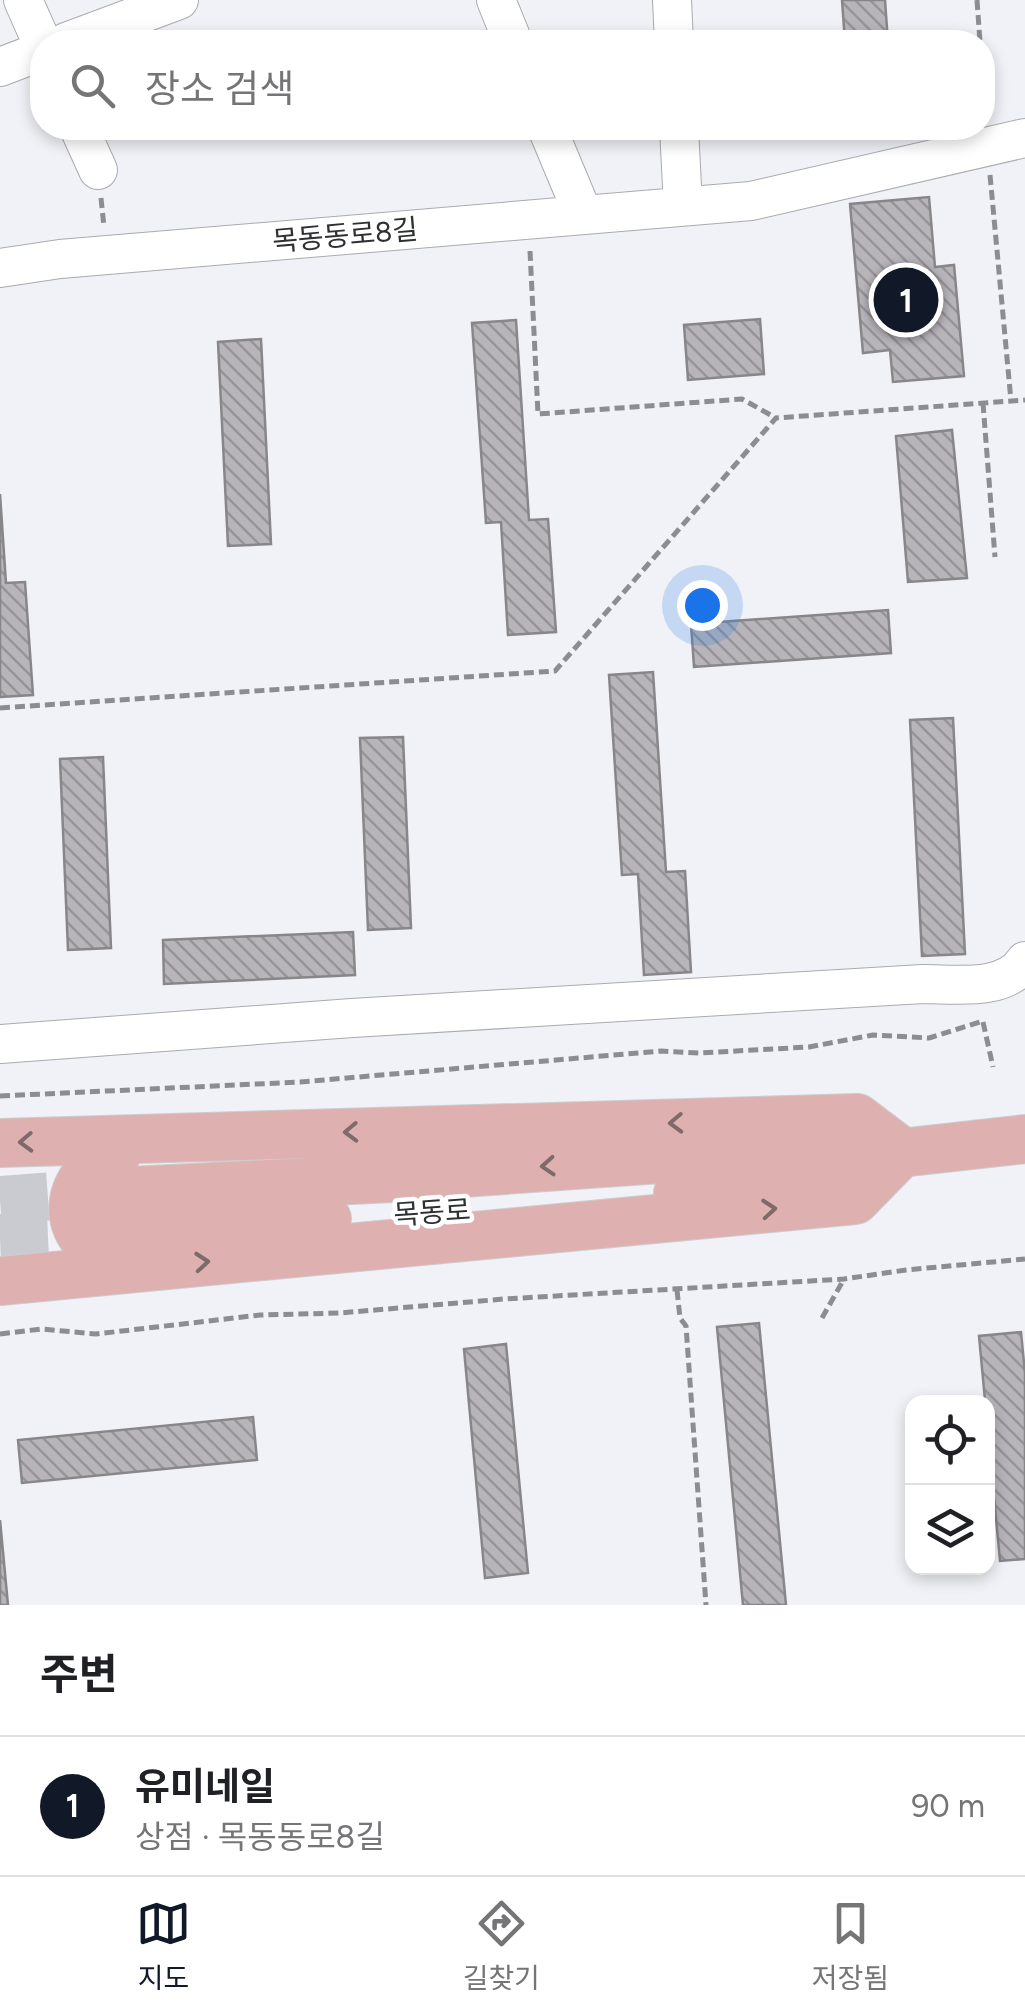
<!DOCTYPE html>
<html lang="ko">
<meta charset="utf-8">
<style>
:root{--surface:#fff;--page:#f6f6f6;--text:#202124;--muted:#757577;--line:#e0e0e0;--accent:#111827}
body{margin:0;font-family:Figtree,"Noto Sans KR",sans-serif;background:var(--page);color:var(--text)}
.controls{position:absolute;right:30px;bottom:30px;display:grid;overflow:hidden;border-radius:20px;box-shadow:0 5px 15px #0003}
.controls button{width:90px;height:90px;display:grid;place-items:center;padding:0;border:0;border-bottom:2px solid var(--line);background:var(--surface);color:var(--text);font:50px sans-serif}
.you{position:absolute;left:702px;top:605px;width:35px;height:35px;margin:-25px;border:8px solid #fff;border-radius:50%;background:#1a73e8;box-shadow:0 0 0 15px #1a73e833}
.badge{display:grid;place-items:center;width:65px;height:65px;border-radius:50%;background:var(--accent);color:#fff;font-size:32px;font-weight:700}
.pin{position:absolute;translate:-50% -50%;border:5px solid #fff;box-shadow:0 2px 10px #0006}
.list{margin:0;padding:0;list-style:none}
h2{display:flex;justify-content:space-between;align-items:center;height:130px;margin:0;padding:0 40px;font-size:42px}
h2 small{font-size:32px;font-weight:400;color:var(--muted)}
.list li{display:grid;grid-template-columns:65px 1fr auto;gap:30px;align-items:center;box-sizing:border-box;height:140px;padding:0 40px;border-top:2px solid var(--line)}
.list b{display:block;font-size:38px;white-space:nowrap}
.list p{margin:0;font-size:32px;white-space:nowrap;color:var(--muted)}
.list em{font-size:32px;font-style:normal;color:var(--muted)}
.icon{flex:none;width:55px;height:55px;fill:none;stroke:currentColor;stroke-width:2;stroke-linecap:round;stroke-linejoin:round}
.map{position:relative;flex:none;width:1025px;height:1605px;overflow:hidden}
.search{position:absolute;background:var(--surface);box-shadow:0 5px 15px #0003;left:30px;right:30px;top:30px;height:110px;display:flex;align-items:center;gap:25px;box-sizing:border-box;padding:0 35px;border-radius:40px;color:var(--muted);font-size:38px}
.sheet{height:270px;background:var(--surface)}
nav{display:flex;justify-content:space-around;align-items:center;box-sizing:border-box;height:140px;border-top:2px solid var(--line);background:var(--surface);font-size:28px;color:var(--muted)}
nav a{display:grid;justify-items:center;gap:5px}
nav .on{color:var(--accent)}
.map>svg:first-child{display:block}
.building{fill:url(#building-back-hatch);stroke:#89868a;stroke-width:2.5}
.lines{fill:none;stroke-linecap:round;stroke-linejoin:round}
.major-tunnel{stroke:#c9cbd0;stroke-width:48;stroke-dasharray:48 24;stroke-linecap:butt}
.minor-casing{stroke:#a9abaf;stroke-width:40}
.major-casing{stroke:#cdcdce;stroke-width:50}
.path{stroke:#8c8d91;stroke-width:5;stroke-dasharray:10 5;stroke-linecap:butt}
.minor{stroke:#fff;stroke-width:38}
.major{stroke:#deb0af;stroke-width:48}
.oneway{stroke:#7e6a6a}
.labels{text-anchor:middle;stroke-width:9;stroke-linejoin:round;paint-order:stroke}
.street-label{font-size:28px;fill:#2f3032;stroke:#fff}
</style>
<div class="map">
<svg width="1025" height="1605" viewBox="0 0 1025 1605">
<defs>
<pattern id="building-back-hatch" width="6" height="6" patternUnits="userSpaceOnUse" patternTransform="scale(2.5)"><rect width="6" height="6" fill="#b8b5ba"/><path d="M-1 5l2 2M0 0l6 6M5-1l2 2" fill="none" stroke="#969498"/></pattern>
</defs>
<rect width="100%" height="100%" fill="#f0f2f7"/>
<path class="building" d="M 842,0 L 885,0 L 888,42 L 845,42 Z
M 929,197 L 935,267 L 954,265 L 964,376 L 893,382 L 890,350 L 863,353 L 850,204 Z
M 760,319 L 764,374 L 688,380 L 684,325 Z
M 516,320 L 529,520 L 548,519 L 556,632 L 508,635 L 501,522 L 486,523 L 472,323 Z
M 261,339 L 271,544 L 228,546 L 218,342 Z
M 952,430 L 967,578 L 908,582 L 896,436 Z
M 0,494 L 6,583 L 25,582 L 33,695 L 0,697 Z
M 888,610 L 891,653 L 694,667 L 691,624 Z
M 653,672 L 666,872 L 685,871 L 691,972 L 644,975 L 638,874 L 622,875 L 609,675 Z
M 953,718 L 965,954 L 922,956 L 910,720 Z
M 403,737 L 411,928 L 368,930 L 360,738 Z
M 103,757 L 111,948 L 68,950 L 60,759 Z
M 353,932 L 355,975 L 164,984 L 163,940 Z
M 759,1323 L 786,1605 L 743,1605 L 717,1327 Z
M 1021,1332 L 1025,1373 L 1025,1559 L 1000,1561 L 979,1336 Z
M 506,1344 L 528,1573 L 485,1578 L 464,1349 Z
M 253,1417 L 257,1460 L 22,1483 L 18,1440 Z
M 0,1520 L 8,1605 L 0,1605 Z"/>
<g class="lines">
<path class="major-tunnel" d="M 0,1200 L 109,1192
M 0,1238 L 111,1233"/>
<defs>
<path id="minor" d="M 23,0 L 42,43
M 496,0 L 513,42
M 672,0 L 674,42
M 66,42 L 179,0
M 0,67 L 42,51
M 79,128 L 98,170
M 547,128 L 583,214
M 679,128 L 683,206
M 0,268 L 60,259 L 751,201 L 1025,138
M 0,1044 L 352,1018 L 923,984 C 955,984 1006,992 1025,961"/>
<path id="major" d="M 0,1143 L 857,1118 L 902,1152
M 119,1150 C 57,1178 57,1246 126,1263
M 109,1192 L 392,1178 L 717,1155 L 747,1170
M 678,1193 L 722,1190 L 747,1170 L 1025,1139
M 111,1233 L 327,1219
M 0,1281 L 855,1200 L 902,1152"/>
</defs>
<use href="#minor" class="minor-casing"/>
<use href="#major" class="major-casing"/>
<path class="path" d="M 977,0 L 980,42
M 982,82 L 985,114
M 990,175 L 1011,401
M 101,198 L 104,227
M 530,251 L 538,414 L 742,399 L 776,418
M 983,403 L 995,557
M 0,708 L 555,671 L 776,418 L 1025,400
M 983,1022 L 993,1067
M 0,1096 L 300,1082 L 661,1051 L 699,1053 L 809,1047 L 873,1035 L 929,1038 L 983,1021
M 677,1290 L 680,1318 L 686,1326 L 706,1605
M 822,1318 L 844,1279
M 0,1334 L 41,1329 L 96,1334 L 260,1315 L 340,1313 L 504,1299 L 844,1279 L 906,1270 L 1025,1259"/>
<use href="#minor" class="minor"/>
<use href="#major" class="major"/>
</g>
<defs><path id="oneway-chevron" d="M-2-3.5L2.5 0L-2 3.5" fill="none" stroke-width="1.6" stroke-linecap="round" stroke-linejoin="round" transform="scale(2.5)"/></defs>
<g class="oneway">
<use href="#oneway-chevron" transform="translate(676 1123) rotate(178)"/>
<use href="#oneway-chevron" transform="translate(351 1132) rotate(178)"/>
<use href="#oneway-chevron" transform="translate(26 1142) rotate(178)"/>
<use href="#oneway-chevron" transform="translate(548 1166) rotate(176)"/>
<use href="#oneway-chevron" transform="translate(769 1209) rotate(-5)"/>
<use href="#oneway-chevron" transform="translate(202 1262) rotate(-5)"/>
</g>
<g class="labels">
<g class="street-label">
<text transform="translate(345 235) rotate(-5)" y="10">목동동로8길</text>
<text transform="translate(432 1212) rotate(-4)" y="10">목동로</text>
</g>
</g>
</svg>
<div class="controls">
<button><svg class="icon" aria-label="locate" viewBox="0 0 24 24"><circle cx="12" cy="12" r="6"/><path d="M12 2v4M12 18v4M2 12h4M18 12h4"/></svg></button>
<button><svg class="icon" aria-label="layers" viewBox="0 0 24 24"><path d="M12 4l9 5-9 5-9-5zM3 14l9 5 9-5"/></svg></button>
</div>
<div class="you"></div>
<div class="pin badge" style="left:906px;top:300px">1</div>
<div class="search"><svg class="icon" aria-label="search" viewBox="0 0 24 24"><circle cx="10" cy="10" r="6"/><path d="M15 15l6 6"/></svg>장소 검색</div>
</div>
<section class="sheet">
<h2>주변<small></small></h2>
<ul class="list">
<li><span class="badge">1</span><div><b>유미네일</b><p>상점 · 목동동로8길</p></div><em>90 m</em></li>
</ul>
</section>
<nav>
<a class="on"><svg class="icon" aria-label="map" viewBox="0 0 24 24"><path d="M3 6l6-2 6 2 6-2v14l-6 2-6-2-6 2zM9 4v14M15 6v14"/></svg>지도</a>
<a><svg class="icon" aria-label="directions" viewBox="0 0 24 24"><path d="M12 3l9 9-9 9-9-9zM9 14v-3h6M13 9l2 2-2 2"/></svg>길찾기</a>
<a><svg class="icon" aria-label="saved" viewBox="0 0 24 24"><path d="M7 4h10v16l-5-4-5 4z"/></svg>저장됨</a>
</nav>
